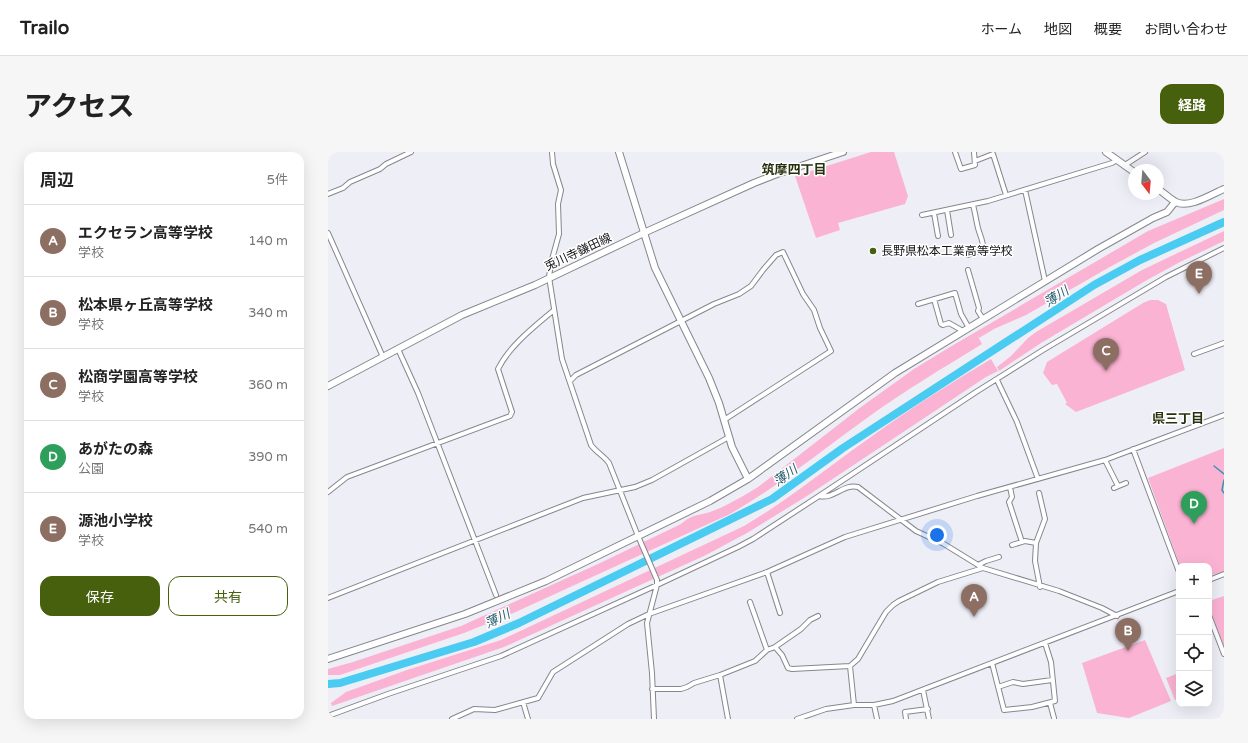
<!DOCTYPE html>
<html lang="ja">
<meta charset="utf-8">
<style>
:root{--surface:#fff;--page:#f6f6f6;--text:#222;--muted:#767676;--line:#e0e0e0;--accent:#47600e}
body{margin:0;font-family:"Varela Round","Noto Sans JP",sans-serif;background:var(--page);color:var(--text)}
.controls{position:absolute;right:12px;bottom:12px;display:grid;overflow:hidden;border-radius:8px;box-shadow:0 4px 16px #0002}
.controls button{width:36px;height:36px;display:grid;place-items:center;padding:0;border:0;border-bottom:1px solid var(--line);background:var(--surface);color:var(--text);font:20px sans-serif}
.compass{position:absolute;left:800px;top:12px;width:36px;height:36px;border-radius:50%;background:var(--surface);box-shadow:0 4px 16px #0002;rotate:164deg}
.you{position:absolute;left:609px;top:383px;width:14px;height:14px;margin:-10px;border:3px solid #fff;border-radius:50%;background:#1a73e8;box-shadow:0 0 0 6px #1a73e833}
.badge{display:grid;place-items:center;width:26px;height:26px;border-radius:50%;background:var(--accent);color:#fff;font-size:13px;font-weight:700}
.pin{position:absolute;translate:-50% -33px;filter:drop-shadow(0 1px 2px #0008)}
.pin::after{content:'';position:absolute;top:21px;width:14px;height:12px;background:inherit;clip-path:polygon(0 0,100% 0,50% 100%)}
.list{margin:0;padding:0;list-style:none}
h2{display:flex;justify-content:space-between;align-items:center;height:52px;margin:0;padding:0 16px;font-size:17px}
h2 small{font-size:13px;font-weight:400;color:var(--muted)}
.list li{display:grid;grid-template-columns:26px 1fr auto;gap:12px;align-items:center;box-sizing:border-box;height:72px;padding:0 16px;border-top:1px solid var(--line)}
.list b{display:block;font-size:15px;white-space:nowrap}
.list p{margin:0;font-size:13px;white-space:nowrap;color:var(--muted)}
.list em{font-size:13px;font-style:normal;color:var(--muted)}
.actions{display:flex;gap:8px;padding:12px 16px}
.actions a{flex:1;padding:9px 0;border:1px solid var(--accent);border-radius:12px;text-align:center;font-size:14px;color:var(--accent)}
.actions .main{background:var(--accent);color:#fff}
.icon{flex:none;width:22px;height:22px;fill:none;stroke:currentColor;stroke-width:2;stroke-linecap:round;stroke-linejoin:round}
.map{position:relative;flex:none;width:896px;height:567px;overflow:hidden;border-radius:12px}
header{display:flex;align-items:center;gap:24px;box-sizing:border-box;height:56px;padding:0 20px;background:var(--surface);border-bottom:1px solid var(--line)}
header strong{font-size:19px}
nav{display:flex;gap:22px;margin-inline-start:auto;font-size:14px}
.intro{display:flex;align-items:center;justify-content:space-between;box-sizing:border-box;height:96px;padding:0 24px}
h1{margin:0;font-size:28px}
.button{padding:10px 18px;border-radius:12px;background:var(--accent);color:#fff;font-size:14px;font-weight:700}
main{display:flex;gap:24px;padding:0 24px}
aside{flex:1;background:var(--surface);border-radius:12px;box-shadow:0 4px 16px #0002}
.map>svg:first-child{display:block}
.green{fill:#fbb3d4}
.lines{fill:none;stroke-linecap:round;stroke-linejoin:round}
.stream{stroke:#3994b1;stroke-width:1.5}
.river{stroke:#49cbf2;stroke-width:8}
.street-casing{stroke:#86868e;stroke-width:6}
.secondary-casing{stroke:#86868e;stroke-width:8}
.primary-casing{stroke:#86868e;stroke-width:8}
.street{stroke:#fff;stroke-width:4}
.secondary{stroke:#fff;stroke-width:6}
.primary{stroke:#fff;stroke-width:6}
.poi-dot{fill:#47600e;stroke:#fff;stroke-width:1.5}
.labels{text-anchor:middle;stroke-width:3;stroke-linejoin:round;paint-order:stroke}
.poi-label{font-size:12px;fill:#151518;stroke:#fff;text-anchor:start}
.street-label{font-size:12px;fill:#151518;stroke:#fff}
.neighbourhood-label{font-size:13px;font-weight:bold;fill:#25320d;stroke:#fff}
.water-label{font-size:13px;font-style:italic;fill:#295d6e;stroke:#fff}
</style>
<header>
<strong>Trailo</strong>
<nav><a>ホーム</a><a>地図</a><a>概要</a><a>お問い合わせ</a></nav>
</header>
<div class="intro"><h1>アクセス</h1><a class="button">経路</a></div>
<main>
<aside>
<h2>周辺<small>5件</small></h2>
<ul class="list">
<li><span class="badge" style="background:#8d6e63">A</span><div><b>エクセラン高等学校</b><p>学校</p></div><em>140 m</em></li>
<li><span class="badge" style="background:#8d6e63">B</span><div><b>松本県ヶ丘高等学校</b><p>学校</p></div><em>340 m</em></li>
<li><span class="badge" style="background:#8d6e63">C</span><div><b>松商学園高等学校</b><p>学校</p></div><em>360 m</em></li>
<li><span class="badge" style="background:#2e9e5b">D</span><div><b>あがたの森</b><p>公園</p></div><em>390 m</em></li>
<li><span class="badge" style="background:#8d6e63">E</span><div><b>源池小学校</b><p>学校</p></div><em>540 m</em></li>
</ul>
<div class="actions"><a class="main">保存</a><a>共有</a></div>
</aside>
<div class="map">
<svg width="896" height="567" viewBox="0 0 896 567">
<rect width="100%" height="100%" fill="#eeeef7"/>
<path class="green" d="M 543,0 L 566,0 L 580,44 L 577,52 L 510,71 L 512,78 L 488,86 L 467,24 Z
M 896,47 L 896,58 L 826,91 L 780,116 L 698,163 L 666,177 L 651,186 L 649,183 L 654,192 C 615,216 576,239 539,266 C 494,298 451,334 402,362 L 181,463 L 136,481 L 12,523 L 0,523 L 0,517 L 25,510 L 133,474 L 270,412 L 353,372 C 365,362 369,364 382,360 C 397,355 417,343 430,335 L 533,255 L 586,217 L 622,195 L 820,79 Z
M 896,79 L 896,89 L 852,110 L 819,128 L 713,191 L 671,219 L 669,215 L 683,204 L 700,186 L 708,180 L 814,118 Z
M 822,148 L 830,148 L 838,152 L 857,218 L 748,260 L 737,252 L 739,251 L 729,232 L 724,233 L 715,221 L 719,210 L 815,151 Z
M 663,207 L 670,219 L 658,225 L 479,344 L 419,381 L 378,403 L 176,495 L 4,554 L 3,551 L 18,540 L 79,518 L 173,488 L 416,374 C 460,348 499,316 540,287 C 580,258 621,232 663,207 Z
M 896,296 L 896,419 L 881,424 L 881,414 L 852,414 L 820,326 Z
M 896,444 L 896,494 L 881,455 L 881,449 Z
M 817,488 L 843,549 L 801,566 L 769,561 L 754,511 Z
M 851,521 L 851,546 L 847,548 L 838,526 Z"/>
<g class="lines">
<path class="stream" d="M 886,314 L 896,322
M 896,328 L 894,338 L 896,341"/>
<path class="river" d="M 0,532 L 12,531 L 146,490 L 191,471 L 444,347 L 515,296 L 766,133 L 812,108 L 896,70"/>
<defs>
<path id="street" d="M 224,0 L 225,12 L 233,38 L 230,52 L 231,82 L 223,111 L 221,125 L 234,207 L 263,293 C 268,300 276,304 281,311 L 310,384 L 329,428 L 329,433 L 319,471 L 324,521 L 326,567
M 627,0 L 633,17 L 647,13 L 646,0
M 647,9 L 665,2 L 678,43
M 797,13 L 817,0
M 697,38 L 717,129
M 0,42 L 15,36 L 22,30 L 52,17 L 58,12 L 83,0
M 619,58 L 623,83
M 606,61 L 610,84
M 594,63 L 660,49 L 784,11 L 789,8
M 0,81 L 55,205
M 640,103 L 655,98 C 656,90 652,84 650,76 C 648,68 647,60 645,53
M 640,118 L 651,156 L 650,159 L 655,167
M 606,147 L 613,172 L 615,173 L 621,171 L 635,179
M 590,152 L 627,141 L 633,162 L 641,176
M 70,197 L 90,241 L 168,443
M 866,202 L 896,191
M 669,228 L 689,270 L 710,327
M 242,229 L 248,223 L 386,152 L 411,142 L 423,134 L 435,118 L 448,103 L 455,100 L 475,142 L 486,158 L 492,176 L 503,199 L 396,268
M 805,297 L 851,420
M 777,308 L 790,334
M 682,335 L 684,345 L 681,350 L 694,390
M 786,336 L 798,331
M 0,340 L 19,325 L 182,264 L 184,260 L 170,217 C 182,193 206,175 226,158
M 491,344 C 505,348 516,331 530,335 L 588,379 L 616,392 L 655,416 L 731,439 L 774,456 L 789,464
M 708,391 L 717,367 L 711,341
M 684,393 L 697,389 L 708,391 L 707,409 L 712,435
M 650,413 L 658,409 L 671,405
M 439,420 L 452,461
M 881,428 L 896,422
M 0,446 L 255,346 L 307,335 L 324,328 L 401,285
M 422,450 L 439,498
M 881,463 L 896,502
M 447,495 L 473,477 L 482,468 L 490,464
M 664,511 L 676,558 L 704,555 L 727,549 L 723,510 L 717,491
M 522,514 L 526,553
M 392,523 L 400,567
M 670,535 L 685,530 L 695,532 L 724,528
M 324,537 L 353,537 L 359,535 L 366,531 L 392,523 L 427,509 L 439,498 L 447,495 L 454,503 L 460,516 L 464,517 L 522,514 L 530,507 L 549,475 L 558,460 L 565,453 L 571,449 L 610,430 L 655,416
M 595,538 L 601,567
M 195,550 L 200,567
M 722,551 L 726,566
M 546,553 L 549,567
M 0,564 L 60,542 L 173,504 L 329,433 L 410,395 L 425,387 L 491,344 L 648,240 L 715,198 L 838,125 L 896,96
M 124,567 L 146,557 L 167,558 L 210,546 L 225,520 L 300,472 L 321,462 L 439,420 L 517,385 L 649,344 L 777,308 L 896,263
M 469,567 L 498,557 L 526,553 L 546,553 L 565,549 L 851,439
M 578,567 L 577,560 L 600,557
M 893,567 L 896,566"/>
<path id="secondary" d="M 291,0 L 327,116 L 381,226 L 391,251 L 404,295 L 420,327
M 0,234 L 134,163 L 207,133 L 320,79 L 426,31 L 449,22 L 515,0
M 0,507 L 137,462 L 218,429 L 382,349 L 420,327 L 567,221 L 770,97 L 825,66 L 839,60 L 847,50"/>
<path id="primary" d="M 778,0 L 806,20
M 830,37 C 836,41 842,47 848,50 C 861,57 884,42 896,37"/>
</defs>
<use href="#street" class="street-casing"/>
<use href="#secondary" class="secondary-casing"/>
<use href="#primary" class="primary-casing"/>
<use href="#street" class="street"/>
<use href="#secondary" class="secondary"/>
<use href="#primary" class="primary"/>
</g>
<circle class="poi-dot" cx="545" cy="99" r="4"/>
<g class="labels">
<g class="poi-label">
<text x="553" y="103">長野県松本工業高等学校</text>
</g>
<g class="street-label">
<text transform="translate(250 100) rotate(-25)" y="4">兎川寺鎌田線</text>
</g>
<g class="neighbourhood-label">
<text x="466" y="22">筑摩四丁目</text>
<text x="850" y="271">県三丁目</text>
</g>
<g class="water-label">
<text transform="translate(728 144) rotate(-33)" y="5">薄川</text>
<text transform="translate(457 323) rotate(-35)" y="5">薄川</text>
<text transform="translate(169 466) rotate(-26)" y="5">薄川</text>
</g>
</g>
</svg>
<div class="controls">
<button>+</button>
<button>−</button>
<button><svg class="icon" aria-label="locate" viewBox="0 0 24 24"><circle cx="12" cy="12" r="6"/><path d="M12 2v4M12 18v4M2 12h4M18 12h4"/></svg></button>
<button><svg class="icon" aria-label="layers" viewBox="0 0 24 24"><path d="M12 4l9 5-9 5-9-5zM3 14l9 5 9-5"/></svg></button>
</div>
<svg class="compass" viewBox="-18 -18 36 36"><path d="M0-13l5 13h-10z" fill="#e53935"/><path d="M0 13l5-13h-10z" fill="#767676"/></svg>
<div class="you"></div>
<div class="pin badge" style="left:646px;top:465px;background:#8d6e63">A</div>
<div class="pin badge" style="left:800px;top:499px;background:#8d6e63">B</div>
<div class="pin badge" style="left:778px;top:219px;background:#8d6e63">C</div>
<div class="pin badge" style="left:866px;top:372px;background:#2e9e5b">D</div>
<div class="pin badge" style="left:871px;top:142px;background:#8d6e63">E</div>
</div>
</main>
